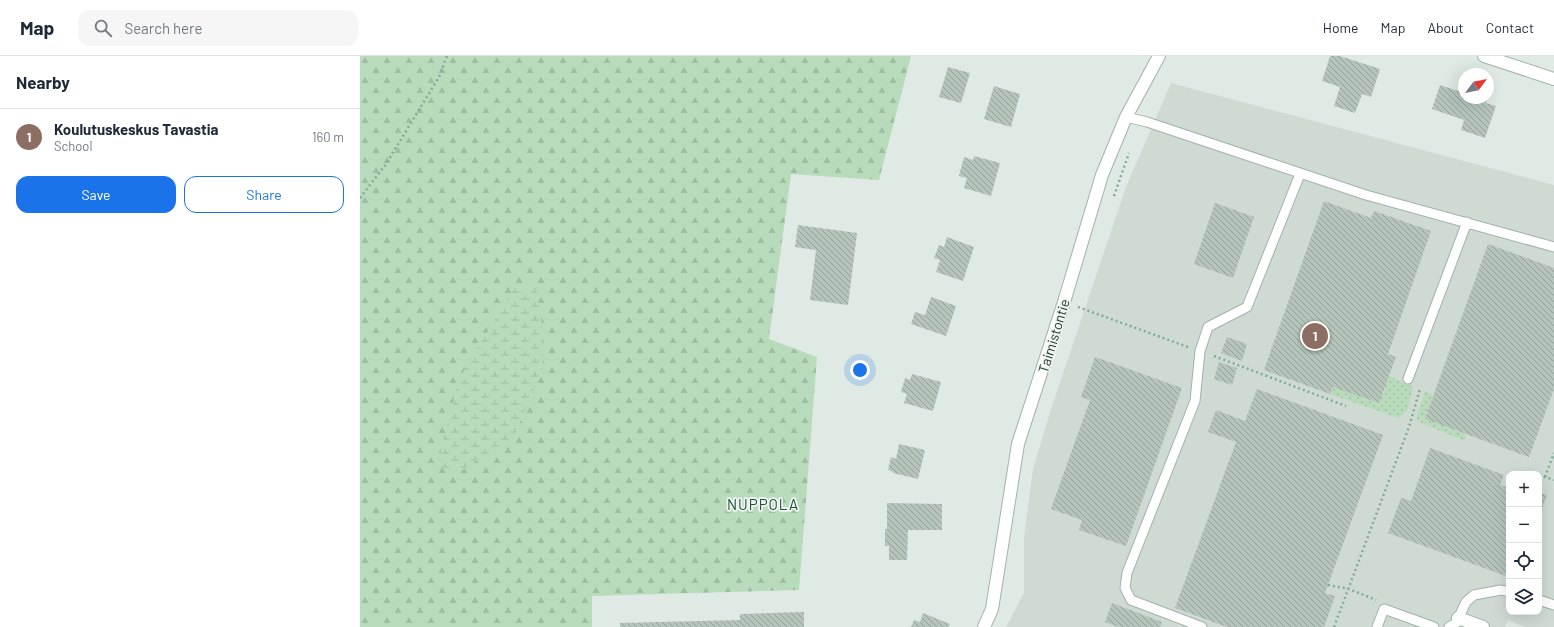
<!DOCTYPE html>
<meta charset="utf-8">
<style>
:root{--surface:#fff;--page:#f6f6f7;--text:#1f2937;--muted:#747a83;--line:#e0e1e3;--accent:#1a73e8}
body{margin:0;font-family:Barlow,sans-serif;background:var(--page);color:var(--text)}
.controls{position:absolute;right:12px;bottom:12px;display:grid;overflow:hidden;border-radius:8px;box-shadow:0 4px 16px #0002}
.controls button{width:36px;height:36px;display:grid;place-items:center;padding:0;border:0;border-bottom:1px solid var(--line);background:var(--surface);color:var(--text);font:20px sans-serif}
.compass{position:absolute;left:1098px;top:12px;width:36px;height:36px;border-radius:50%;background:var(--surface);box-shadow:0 4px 16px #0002;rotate:58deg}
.you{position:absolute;left:500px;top:314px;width:14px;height:14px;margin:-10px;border:3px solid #fff;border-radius:50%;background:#1a73e8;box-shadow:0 0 0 6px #1a73e833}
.badge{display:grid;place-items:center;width:26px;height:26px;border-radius:50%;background:var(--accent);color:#fff;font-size:13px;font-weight:700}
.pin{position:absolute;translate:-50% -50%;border:2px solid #fff;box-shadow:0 1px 4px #0006}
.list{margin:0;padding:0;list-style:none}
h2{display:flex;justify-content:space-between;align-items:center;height:52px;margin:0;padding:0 16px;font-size:17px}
h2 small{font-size:13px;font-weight:400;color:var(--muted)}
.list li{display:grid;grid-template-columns:26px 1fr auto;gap:12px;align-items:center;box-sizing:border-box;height:56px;padding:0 16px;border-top:1px solid var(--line)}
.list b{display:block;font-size:15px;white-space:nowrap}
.list p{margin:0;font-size:13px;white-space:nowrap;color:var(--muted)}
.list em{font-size:13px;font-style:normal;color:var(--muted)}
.actions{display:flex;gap:8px;padding:12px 16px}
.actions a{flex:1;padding:9px 0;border:1px solid var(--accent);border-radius:12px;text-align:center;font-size:14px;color:var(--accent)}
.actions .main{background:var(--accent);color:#fff}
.icon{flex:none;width:22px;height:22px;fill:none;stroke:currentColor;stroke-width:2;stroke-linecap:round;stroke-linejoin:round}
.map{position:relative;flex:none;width:1194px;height:571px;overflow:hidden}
header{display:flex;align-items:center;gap:24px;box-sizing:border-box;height:56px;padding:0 20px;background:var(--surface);border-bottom:1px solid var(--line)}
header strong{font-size:19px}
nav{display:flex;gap:22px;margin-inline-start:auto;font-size:14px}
.search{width:280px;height:36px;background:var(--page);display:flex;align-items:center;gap:10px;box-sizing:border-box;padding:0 14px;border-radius:12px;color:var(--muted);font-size:15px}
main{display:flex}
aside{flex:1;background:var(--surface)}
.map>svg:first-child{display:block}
.built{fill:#cedad2;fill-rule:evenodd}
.grass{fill:url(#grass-dots)}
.forest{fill:url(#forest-firs)}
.wetland{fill:url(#wetland-marsh)}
.building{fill:url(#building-back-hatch)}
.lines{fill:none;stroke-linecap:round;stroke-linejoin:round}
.service-casing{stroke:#a2b2aa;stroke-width:11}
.minor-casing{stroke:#a2b2aa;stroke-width:14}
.path{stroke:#80ad98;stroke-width:2.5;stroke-dasharray:2 3;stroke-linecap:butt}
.service{stroke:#fff;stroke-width:9}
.minor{stroke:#fff;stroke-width:12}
.labels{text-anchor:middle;stroke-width:3.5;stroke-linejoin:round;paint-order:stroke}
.street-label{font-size:14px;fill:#213a2f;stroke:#f0f7f2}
.neighbourhood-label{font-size:15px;letter-spacing:1px;fill:#1e4b38;stroke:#f0f7f2}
</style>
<header>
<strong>Map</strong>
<div class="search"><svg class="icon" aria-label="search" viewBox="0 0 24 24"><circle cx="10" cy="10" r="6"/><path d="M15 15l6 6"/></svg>Search here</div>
<nav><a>Home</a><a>Map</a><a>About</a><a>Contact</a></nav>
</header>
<main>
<aside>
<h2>Nearby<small></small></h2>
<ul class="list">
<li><span class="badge" style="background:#8d6e63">1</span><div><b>Koulutuskeskus Tavastia</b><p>School</p></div><em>160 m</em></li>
</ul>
<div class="actions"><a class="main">Save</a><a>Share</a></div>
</aside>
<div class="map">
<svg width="1194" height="571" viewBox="0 0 1194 571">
<defs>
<pattern id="grass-dots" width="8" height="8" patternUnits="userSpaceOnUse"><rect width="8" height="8" fill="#b8dbbc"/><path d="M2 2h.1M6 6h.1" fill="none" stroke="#9ebda2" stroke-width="1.8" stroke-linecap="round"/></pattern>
<pattern id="forest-firs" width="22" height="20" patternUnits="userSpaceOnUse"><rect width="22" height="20" fill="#b8dbbc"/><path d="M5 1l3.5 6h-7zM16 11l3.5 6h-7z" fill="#9ebda2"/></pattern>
<pattern id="wetland-marsh" width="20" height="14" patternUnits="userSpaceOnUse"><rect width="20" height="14" fill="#b8dbbc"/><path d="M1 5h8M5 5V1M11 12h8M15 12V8" fill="none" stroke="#9ebda2"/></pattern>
<pattern id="building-back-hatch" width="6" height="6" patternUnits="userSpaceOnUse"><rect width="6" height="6" fill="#b5c5bc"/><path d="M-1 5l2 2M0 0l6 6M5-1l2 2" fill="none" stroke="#93a199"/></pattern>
</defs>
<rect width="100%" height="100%" fill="#dfeae4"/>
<path class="built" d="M 811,27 L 1194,129 L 1194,571 L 1165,571 L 1148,564 L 1145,571 L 646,571 L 664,537 L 664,482 L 673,413 L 691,353 L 766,131 ZM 1149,418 L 1179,418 L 1179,556 L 1149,556 Z"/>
<path class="grass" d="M 1029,320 L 1053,331 L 1047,355 L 1039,362 L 970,338 L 973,331 L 1019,347 Z
M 1065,335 L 1073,339 L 1065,363 L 1106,379 L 1105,385 L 1057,365 L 1057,360 Z"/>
<path class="forest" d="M 0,0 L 551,0 L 519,124 L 431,118 L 409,283 L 457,301 L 439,534 L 232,540 L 232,571 L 0,571 Z"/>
<path class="wetland" d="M 176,229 L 182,269 L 183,312 L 154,380 L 101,415 L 77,410 L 99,323 L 154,232 Z"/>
<path class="building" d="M 970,0 L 980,0 L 1020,13 L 1011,41 L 1002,38 L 995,57 L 974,50 L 980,31 L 962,25 Z
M 588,11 L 610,17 L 601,47 L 579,41 Z
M 1080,29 L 1104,37 L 1104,42 L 1120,42 L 1127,44 L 1126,47 L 1136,50 L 1125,82 L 1101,74 L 1104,64 L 1072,53 Z
M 634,30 L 660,38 L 651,71 L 624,63 Z
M 614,100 L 640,107 L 631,140 L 604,132 L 607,122 L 599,120 L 604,101 L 613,104 Z
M 964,145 L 1011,162 L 1014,155 L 1071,175 L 1028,298 L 1036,301 L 1019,347 L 973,331 L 970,338 L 904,314 Z
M 855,147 L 894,161 L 873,222 L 834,208 Z
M 438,169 L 497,177 L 488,249 L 450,244 L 456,194 L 435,191 Z
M 587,181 L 614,191 L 603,225 L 576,216 L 580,204 L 574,202 L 579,189 L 584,191 Z
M 1128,188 L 1194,212 L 1194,333 L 1169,401 L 1065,363 Z
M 571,241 L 596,250 L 586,280 L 551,268 L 555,256 L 565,259 Z
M 867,281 L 887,288 L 882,305 L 861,297 Z
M 735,301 L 822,332 L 766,490 L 719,474 L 722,464 L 691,453 L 730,344 L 721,341 Z
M 859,306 L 877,312 L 872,329 L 854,323 Z
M 552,318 L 581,326 L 573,355 L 544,347 L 547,338 L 541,336 L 545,322 L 550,324 Z
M 897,333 L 1023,379 L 965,537 L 975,540 L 964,571 L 867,571 L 815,552 L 876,386 L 848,376 L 856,354 L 885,365 Z
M 539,388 L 565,394 L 558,423 L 533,417 L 533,416 L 528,414 L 531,401 L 536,403 Z
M 1070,392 L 1144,419 L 1140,429 L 1149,432 L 1149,521 L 1028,477 L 1041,442 L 1051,445 Z
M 1179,437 L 1187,439 L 1179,461 Z
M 527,447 L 582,448 L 582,474 L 548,474 L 547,504 L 529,504 L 529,490 L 525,490 L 525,473 L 527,473 Z
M 752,547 L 802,566 L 800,571 L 758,571 L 745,566 Z
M 444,556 L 444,571 L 260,571 L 260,567 L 380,564 L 380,558 Z
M 563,557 L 590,568 L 588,571 L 551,571 L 554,564 L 560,566 Z"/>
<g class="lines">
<defs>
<path id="service" d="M 766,61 L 787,66 L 1006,139 L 1194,191
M 1048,323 L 1107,166
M 1179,544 L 1194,549
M 842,571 L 771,544 L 765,532 L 767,517 L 835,345 L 840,295 L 848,271 L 887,251 L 940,118
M 1017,571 L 1024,553 L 1074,571
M 1089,571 L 1096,567 L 1106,546 L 1114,539 L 1141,534 L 1149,536"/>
<path id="minor" d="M 1124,0 L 1194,23
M 1098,562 L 1123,571
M 624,571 L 632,553 L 658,388 L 704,246 L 742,119 L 766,61 L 799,0"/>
</defs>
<use href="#service" class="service-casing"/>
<use href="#minor" class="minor-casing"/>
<path class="path" d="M 754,140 L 769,97
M 0,142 L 26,108 L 79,21 L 87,0
M 718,251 L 828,291
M 854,300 L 986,350
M 1176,418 L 1177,418
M 1179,419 L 1194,424
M 1185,421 L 1194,397
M 968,529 L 989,533 L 1016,544
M 974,571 L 1049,371 L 1060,333"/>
<use href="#service" class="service"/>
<use href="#minor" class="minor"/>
</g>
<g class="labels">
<g class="street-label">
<text transform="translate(694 280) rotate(-73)" y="5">Taimistontie</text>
</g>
<g class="neighbourhood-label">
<text x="403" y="454">NUPPOLA</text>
</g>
</g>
</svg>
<div class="controls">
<button>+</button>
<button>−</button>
<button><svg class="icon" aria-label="locate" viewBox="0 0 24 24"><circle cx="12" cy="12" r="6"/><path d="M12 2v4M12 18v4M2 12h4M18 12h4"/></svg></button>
<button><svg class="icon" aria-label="layers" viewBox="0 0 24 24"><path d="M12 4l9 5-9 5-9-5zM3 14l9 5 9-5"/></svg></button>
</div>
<svg class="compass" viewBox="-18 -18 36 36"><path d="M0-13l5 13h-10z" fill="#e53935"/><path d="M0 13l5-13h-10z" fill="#747a83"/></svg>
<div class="you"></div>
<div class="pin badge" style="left:955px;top:280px;background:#8d6e63">1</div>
</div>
</main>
